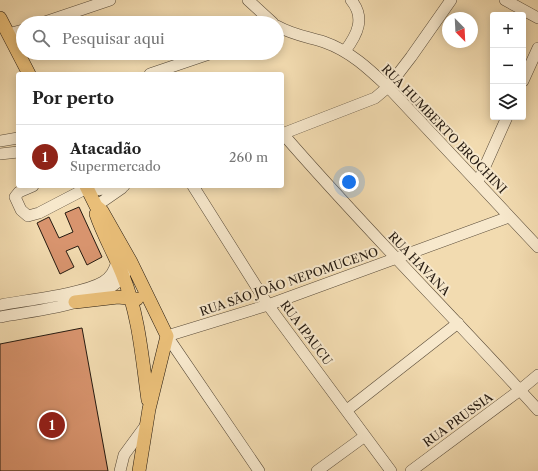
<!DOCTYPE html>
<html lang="pt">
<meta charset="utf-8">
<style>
:root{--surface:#fff;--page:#f6f6f6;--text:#222;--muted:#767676;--line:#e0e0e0;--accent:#8f2418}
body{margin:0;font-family:"Libre Caslon Text",serif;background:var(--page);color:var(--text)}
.controls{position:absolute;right:12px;top:12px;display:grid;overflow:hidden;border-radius:4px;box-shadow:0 2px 10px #0003}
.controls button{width:36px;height:36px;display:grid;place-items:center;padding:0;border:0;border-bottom:1px solid var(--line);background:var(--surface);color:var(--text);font:20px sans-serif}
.compass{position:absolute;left:442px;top:12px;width:36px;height:36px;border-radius:50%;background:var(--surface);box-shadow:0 2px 10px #0003;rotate:156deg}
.you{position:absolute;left:349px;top:182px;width:14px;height:14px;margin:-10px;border:3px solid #fff;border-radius:50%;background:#1a73e8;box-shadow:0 0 0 6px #1a73e833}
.badge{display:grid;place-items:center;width:26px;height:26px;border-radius:50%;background:var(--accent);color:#fff;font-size:13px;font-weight:700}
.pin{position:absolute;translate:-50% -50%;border:2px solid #fff;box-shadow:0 1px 4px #0006}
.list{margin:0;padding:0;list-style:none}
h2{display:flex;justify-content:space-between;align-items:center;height:52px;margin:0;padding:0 16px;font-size:17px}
h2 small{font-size:13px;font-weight:400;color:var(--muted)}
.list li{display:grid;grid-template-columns:26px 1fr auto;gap:12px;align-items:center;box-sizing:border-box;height:64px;padding:0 16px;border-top:1px solid var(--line)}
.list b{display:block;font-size:15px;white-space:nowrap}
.list p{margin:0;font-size:13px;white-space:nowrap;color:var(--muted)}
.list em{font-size:13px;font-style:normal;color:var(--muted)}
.icon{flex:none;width:22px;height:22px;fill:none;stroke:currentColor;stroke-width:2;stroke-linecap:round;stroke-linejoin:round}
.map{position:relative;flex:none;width:538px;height:471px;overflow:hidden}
.search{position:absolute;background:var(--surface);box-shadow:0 2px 10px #0003;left:16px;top:16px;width:268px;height:44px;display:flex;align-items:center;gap:10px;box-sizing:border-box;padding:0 14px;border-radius:22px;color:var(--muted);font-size:15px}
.panel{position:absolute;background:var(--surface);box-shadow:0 2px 10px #0003;left:16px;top:72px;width:268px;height:116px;border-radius:4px}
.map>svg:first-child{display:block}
.building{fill:#d8946e;stroke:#251a10}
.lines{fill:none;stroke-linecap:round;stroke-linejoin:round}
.minor-casing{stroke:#584a38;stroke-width:12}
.major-casing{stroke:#251a10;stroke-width:14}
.minor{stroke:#f7e8cc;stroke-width:11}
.major{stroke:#e9be78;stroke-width:13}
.labels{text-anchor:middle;stroke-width:4;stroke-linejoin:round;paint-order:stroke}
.street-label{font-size:12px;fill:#251a10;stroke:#f7e8cc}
</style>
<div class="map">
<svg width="538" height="471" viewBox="0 0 538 471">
<rect width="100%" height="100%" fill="#f2dbb0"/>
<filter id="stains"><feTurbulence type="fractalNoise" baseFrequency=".005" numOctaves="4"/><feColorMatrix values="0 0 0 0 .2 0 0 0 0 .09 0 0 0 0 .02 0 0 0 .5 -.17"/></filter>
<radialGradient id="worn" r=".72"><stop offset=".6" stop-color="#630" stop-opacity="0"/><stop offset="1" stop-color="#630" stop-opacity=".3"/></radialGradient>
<path class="building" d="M 79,207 L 102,257 L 87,265 L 78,246 L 66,251 L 74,267 L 60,274 L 37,223 L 49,217 L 59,238 L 73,232 L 65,213 Z
M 82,328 L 108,471 L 0,471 L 0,344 Z"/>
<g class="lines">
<defs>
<path id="minor" d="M 248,0 L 273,23
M 505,0 L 538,18
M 42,23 L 110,0
M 277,26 C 293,35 308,37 324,42 C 350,51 369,69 388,87 L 538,247
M 8,34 L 23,30
M 345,51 C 357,35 366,18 351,0
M 150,74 L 212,53
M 523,81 L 538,48
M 282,134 L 375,98 L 388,87 L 411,57 L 451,0
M 283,134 C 365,229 454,317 538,410
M 0,141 L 18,138
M 0,154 L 18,152
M 478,182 L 507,117
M 33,186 L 19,192 L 15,197 L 21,210 L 28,216 L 39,213 L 87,188
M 193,186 L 268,305 L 391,471
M 89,191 L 124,186
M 96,206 L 122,188
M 0,305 C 26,300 83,294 103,282 C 111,277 114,271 117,262
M 0,317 C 35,310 109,305 127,270
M 347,410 L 458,323
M 120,471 L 124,455 L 146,425
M 259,471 L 167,336 L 268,305 L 509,217
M 317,471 L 365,436
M 411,471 L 520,390 L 538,375"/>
<path id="major" d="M 0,18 L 29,74
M 86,186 L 96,206 L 102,211 L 131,262 L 167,336 L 149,409 L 139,471
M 96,214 C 103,235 115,255 123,276 C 139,315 142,358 148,400
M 75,302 L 118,297 L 137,299"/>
</defs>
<use href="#minor" class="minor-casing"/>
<use href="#major" class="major-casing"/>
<use href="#minor" class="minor"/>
<use href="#major" class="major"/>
</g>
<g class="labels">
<g class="street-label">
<text transform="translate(444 129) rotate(46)" y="4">RUA HUMBERTO BROCHINI</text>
<text transform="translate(419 264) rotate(46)" y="4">RUA HAVANA</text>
<text transform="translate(289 282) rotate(-19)" y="4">RUA SÃO JOÃO NEPOMUCENO</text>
<text transform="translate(306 333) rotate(53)" y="4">RUA IPAUCU</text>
<text transform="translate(458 420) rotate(-36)" y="4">RUA PRUSSIA</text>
</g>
</g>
<rect width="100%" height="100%" filter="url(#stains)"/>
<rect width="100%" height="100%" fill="url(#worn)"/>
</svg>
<div class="controls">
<button>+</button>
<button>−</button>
<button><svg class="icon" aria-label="layers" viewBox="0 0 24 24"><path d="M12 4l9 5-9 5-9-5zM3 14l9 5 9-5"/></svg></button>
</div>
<svg class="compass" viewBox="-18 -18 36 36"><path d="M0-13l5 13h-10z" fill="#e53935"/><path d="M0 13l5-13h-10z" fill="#767676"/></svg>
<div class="you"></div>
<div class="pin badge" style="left:52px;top:425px">1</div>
<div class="search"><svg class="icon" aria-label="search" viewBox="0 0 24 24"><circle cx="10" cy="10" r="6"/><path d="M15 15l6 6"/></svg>Pesquisar aqui</div>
<section class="panel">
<h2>Por perto<small></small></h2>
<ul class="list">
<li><span class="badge">1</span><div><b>Atacadão</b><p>Supermercado</p></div><em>260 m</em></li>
</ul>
</section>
</div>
